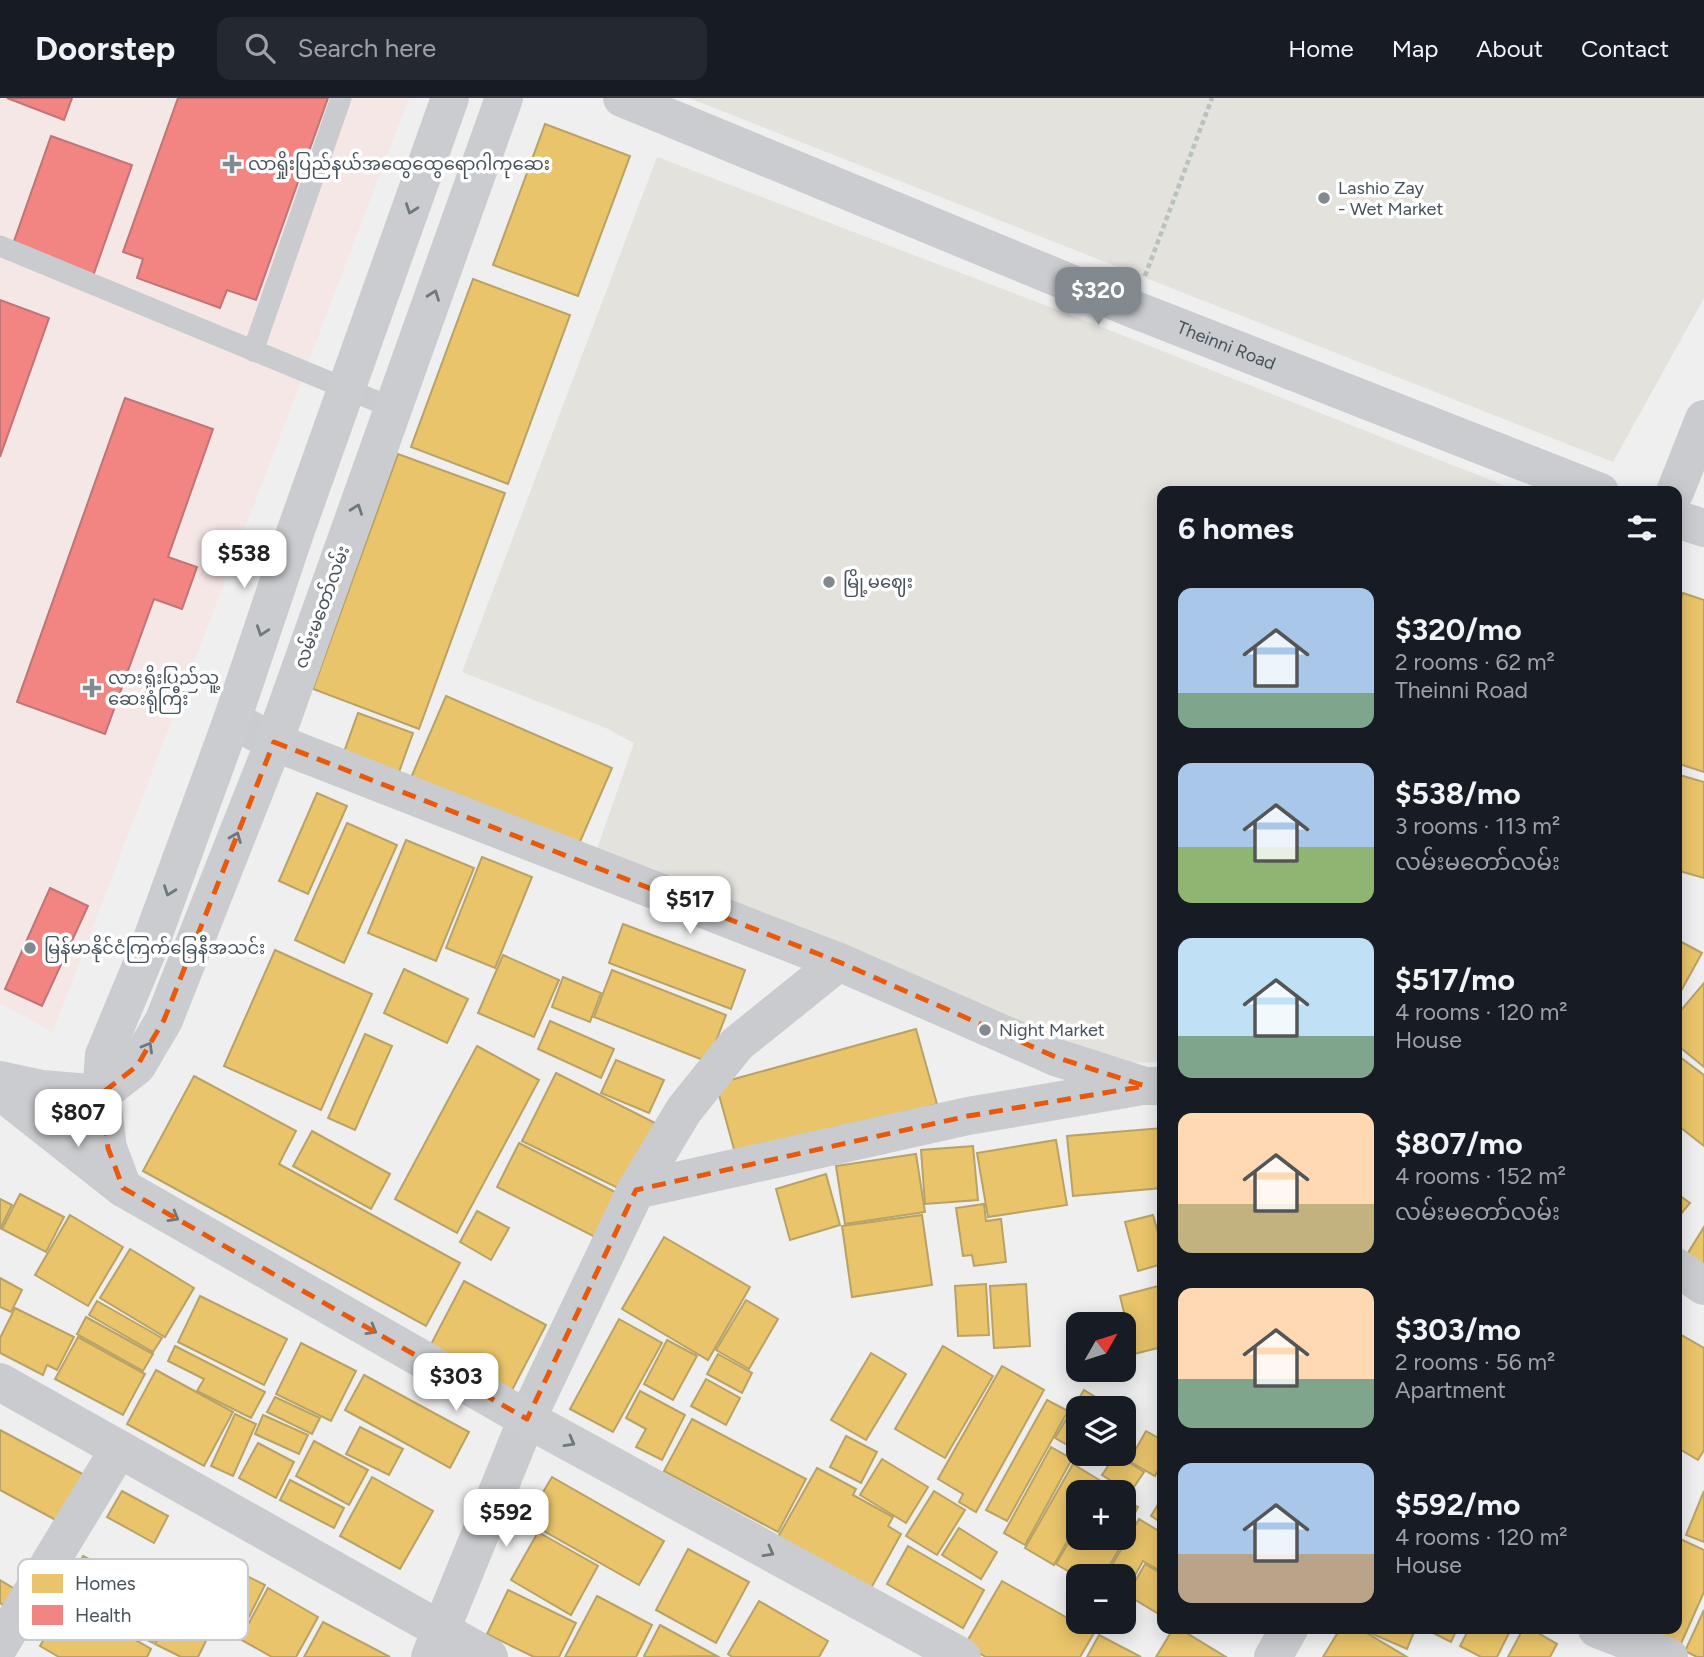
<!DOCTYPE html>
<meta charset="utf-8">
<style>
:root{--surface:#171b24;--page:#242831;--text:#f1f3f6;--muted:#9ea1a6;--line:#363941;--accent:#82898f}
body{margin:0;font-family:Figtree,"Noto Sans Myanmar",sans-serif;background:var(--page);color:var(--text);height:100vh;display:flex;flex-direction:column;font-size:26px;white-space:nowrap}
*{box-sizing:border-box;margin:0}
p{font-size:23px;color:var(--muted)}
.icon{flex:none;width:38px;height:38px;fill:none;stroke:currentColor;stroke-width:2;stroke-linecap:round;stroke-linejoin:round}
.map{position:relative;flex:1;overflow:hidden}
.side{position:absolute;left:1157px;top:388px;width:525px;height:1148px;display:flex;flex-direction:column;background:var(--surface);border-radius:14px;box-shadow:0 4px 18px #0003}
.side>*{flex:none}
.needle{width:46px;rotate:51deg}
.fabs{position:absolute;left:1066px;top:1214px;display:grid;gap:14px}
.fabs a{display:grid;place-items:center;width:70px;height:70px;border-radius:14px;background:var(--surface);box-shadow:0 4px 18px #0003;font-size:35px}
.price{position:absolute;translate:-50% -60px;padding:0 16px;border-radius:14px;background:#fff;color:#222;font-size:23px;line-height:46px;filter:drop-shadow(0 2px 4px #0008)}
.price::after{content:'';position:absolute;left:50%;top:42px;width:21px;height:16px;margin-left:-10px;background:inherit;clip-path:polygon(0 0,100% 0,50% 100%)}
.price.on{background:var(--accent);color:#fff}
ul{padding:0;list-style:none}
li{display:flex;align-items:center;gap:21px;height:175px;padding:0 21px}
li span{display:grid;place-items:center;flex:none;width:196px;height:140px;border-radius:14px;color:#555}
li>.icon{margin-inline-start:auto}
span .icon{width:84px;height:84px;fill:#fffc;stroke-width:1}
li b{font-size:30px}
h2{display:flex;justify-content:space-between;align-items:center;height:84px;padding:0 21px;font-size:30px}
header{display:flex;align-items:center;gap:42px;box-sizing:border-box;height:98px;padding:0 35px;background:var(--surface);border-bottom:2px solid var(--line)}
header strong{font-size:33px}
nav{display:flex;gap:38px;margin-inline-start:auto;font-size:24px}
.search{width:490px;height:63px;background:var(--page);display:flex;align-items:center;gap:18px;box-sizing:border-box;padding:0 24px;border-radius:14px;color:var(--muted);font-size:26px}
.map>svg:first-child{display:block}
.commercial{fill:#e4e2dd}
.medical{fill:#f6e7e7}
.homes{fill:#e9c46a;stroke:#b8a266;stroke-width:2}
.health{fill:#f28482;stroke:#bf7576;stroke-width:2}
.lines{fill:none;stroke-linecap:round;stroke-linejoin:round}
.path{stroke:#b8c3bf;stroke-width:4.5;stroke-dasharray:5 3.5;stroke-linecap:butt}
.service{stroke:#c9cbce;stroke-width:21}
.minor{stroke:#c9cbce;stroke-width:38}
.secondary{stroke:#cacccf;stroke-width:38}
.oneway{stroke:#6e777e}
.marked{fill:none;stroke:#e8590c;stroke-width:5;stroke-dasharray:14 9;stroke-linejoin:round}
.poi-dot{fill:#82898f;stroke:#fff;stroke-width:2.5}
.labels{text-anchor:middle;stroke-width:7;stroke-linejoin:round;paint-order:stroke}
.poi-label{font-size:18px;fill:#47525b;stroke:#fff;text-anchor:start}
.street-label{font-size:18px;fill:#47525b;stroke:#fff}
.key{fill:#fff;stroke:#c8cbce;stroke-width:2}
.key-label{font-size:19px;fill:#47525b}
</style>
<header>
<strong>Doorstep</strong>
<div class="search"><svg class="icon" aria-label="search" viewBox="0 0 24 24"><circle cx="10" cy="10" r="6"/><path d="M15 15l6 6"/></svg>Search here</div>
<nav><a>Home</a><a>Map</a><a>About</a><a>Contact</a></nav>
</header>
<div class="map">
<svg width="1704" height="1559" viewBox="0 0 1704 1559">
<rect width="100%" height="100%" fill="#f0efef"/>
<g class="commercial">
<path d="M689 0H1704V200L1613 364Z"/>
<path d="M657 59 1076 219 1521 394H1162V964L1124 965 595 757 634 645 606 630 462 574Z"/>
</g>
<path class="medical" d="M0 0H409L53 934 0 906Z"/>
<g class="homes">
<path d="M545 26 630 58 578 198 493 167Z"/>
<path d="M473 181 570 217 508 386 411 349Z"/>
<path d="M398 356 505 395 419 631 313 591Z"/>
<path d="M1683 495 1704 502V674L1676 665V515Z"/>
<path d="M446 598 612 670 576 753 410 682Z"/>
<path d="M358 615 413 635 399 674 344 654Z"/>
<path d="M1676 676 1704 684V780L1676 772Z"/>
<path d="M317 695 347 708 308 796 279 783Z"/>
<path d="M347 725 397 747 344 865 295 842Z"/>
<path d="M406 742 474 770 436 863 368 835Z"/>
<path d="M482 759 532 779 495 870 446 850Z"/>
<path d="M623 826 745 872 731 911 609 865Z"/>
<path d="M1676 841 1702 855 1676 902Z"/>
<path d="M275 852 372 896 321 1012 224 968Z"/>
<path d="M503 857 559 882 534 939 478 915Z"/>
<path d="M404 871 468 901 447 945 384 915Z"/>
<path d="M612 872 726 917 708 964 594 919Z"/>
<path d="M563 879 601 895 590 924 552 909Z"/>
<path d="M1704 885V969L1676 946V918Z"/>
<path d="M550 923 614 951 601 980 538 951Z"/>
<path d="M916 931 937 1006 737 1062 716 986Z"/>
<path d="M365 936 392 948 355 1032 328 1020Z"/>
<path d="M477 948 539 982 457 1135 395 1101Z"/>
<path d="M1676 956 1704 977V1048L1676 1026Z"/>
<path d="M616 962 664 982 649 1015 601 995Z"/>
<path d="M556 975 655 1025 622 1092 522 1043Z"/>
<path d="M194 978 296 1033 279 1066 460 1165 426 1228 143 1073Z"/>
<path d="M1162 1030V1090L1073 1098 1067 1038Z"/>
<path d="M312 1033 390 1076 371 1111 293 1068Z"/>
<path d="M1056 1042 1067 1107 988 1119 977 1055Z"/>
<path d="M519 1045 619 1096 597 1140 497 1089Z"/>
<path d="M973 1048 978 1102 925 1106 921 1052Z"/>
<path d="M916 1056 925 1114 845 1126 836 1068Z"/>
<path d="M826 1076 840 1127 790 1142 776 1091Z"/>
<path d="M1676 1095 1690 1105 1676 1122Z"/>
<path d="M20 1096 64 1119 46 1154 2 1131Z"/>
<path d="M0 1101 12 1107 0 1131Z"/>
<path d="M984 1106 986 1123 1001 1121 1006 1164 974 1168 972 1157 963 1158 956 1110Z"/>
<path d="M477 1113 509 1130 491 1162 460 1144Z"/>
<path d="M70 1117 123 1149 88 1208 35 1177Z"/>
<path d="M922 1117 932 1187 852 1199 842 1128Z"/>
<path d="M1153 1117 1162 1149V1166L1138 1173 1125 1124Z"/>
<path d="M1704 1129V1176L1683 1163Z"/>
<path d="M664 1139 750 1189 708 1262 622 1211Z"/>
<path d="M130 1151 194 1190 165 1239 100 1200Z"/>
<path d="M0 1180 22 1192 11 1214 0 1209Z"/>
<path d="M464 1183 546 1227 510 1296 428 1252Z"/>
<path d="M986 1186 989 1237 958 1238 955 1188Z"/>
<path d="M1026 1186 1030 1248 994 1250 990 1188Z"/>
<path d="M1162 1187V1249L1134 1256 1120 1198Z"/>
<path d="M200 1198 287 1241 264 1287 178 1244Z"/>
<path d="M746 1202 778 1221 749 1271 716 1252Z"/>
<path d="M97 1203 162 1240 153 1254 89 1217Z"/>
<path d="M15 1210 74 1239 57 1272 47 1267 43 1277 0 1255V1240Z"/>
<path d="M86 1219 153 1256 143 1273 77 1236Z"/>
<path d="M619 1221 662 1245 613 1334 570 1311Z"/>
<path d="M1676 1234 1704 1250V1352L1698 1362 1676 1349Z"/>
<path d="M78 1239 145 1276 123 1317 55 1281Z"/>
<path d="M667 1242 697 1258 673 1302 644 1286Z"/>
<path d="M301 1245 356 1273 331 1323 276 1296Z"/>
<path d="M175 1248 265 1294 251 1320 197 1293 204 1281 168 1263Z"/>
<path d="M943 1248 993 1278 945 1360 895 1331Z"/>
<path d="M871 1255 906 1276 866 1342 831 1322Z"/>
<path d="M718 1256 752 1275 742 1295 707 1276Z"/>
<path d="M1002 1268 1044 1292 976 1414 959 1404 963 1396 938 1381Z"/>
<path d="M156 1272 233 1314 204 1368 127 1326Z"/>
<path d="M364 1277 469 1334 450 1370 345 1312Z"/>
<path d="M706 1281 740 1300 726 1327 691 1308Z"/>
<path d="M1084 1292 1107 1306 1104 1311H1078V1353L1055 1340Z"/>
<path d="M640 1293 685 1317 662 1362 636 1349 646 1331 626 1320Z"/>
<path d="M275 1299 320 1320 312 1336 267 1314Z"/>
<path d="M1047 1302 1068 1313 1007 1423 986 1412Z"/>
<path d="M235 1316 256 1326 233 1378 211 1368Z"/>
<path d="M263 1317 308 1337 299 1356 255 1336Z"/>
<path d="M692 1321 806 1381 778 1434 664 1373Z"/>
<path d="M360 1329 403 1351 389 1377 346 1356Z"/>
<path d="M0 1332 90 1380 65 1427 0 1392Z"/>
<path d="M1146 1333 1162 1342V1365L1155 1378 1129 1363Z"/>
<path d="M846 1338 877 1354 861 1385 830 1369Z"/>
<path d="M314 1343 368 1372 349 1407 296 1378Z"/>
<path d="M258 1345 294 1364 276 1400 239 1380Z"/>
<path d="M1051 1349 1072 1361 1025 1447 1004 1435Z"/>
<path d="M1116 1356 1144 1374 1130 1395 1102 1377Z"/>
<path d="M882 1361 928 1389 906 1425 860 1397Z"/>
<path d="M1073 1366 1101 1383 1094 1395H1078V1424L1054 1467 1025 1450Z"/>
<path d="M817 1370 856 1391 853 1397 893 1419 888 1428 901 1436 870 1492 778 1439Z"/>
<path d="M372 1379 433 1413 400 1471 340 1438Z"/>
<path d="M552 1379 664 1443 639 1487 526 1423Z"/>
<path d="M290 1382 344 1410 334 1430 280 1402Z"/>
<path d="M122 1393 168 1418 154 1445 107 1419Z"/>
<path d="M934 1393 965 1412 937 1457 906 1438Z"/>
<path d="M1704 1393V1444L1686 1437Z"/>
<path d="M1162 1400V1425L1151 1418Z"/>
<path d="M1124 1401 1138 1409 1126 1433 1124 1431Z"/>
<path d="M1139 1421 1162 1435V1474L1143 1463 1124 1497V1479H1105Z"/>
<path d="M1078 1428V1440L1126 1439 1103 1479H1078L1056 1466Z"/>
<path d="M959 1430 997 1454 981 1481 942 1457Z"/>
<path d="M538 1434 598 1468 571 1517 511 1482Z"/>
<path d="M1676 1439 1704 1452V1494L1680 1548 1644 1531H1676Z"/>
<path d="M908 1448 984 1492 963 1530 887 1486Z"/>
<path d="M688 1451 749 1484 716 1545 656 1512Z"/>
<path d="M83 1458 139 1488 120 1525 63 1495Z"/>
<path d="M217 1463 265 1487 249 1519 201 1495Z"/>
<path d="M1145 1466 1162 1476V1518L1127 1497Z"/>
<path d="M0 1482 15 1491 5 1508 0 1505Z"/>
<path d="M1002 1483 1094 1535 1080 1559H986L965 1547Z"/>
<path d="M268 1490 318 1519 296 1559H272L240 1541Z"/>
<path d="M508 1492 576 1525 559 1559H534L487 1536Z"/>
<path d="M597 1498 652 1527 636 1559H565Z"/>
<path d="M140 1499 168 1513 153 1545 124 1531Z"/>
<path d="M67 1502 151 1551 147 1559H59L40 1548Z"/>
<path d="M759 1503 828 1543 819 1559H732L728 1556Z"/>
<path d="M173 1512 211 1533 198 1559H181L155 1546Z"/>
<path d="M1704 1512V1559H1697L1685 1553Z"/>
<path d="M323 1524 390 1559H304Z"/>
<path d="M660 1527 717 1558 645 1559 644 1558Z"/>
<path d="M1173 1531H1180L1226 1559H1156Z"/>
<path d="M1340 1531H1360L1407 1559H1323Z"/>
<path d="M1369 1531H1408L1414 1534 1407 1551 1368 1534Z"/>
<path d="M1425 1531H1457L1451 1544Z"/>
<path d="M1469 1531H1511L1497 1559H1481L1460 1548Z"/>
<path d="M1523 1531H1531L1557 1546 1550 1559H1508Z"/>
<path d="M1099 1537 1141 1559H1087Z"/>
</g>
<g class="health">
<path d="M7 0H72L64 22Z"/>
<path d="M178 0H328L256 202 227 192 220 210 137 180 143 161 123 154Z"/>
<path d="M51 38 132 67 93 178 12 149Z"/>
<path d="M0 202 49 220 0 359Z"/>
<path d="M125 300 213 331 168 459 197 469 182 511 154 501 105 636 17 604Z"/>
<path d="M50 790 88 808 42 908 5 891Z"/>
</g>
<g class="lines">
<path class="path" d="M1145 178 1212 0"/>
<g class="service">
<path d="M0 148 393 310"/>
<path d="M253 253 341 0"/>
</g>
<g class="minor">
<path d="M1675 394 1704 321"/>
<path d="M232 622 274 644 839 864 1058 960 1145 988H1162"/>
<path d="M636 1092 968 1018 1137 989"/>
<path d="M1676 1169 1704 1188"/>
<path d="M0 1284 489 1559"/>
<path d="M1597 1531 1669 1559"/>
<path d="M0 1547 119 1351"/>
<path d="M430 1559 527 1321 636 1092 684 1012 737 946 839 864"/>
<path d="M1273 1559 1289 1531"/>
</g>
<g class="secondary">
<path id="s1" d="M622 0 1133 211 1600 394"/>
<path d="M1676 421 1704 430"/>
<path d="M0 982 42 991 101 996 137 968 164 922 274 644 504 0"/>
<path d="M0 993 123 1090 527 1321 962 1559"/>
<path d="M123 1090 108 1050 101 996 104 957 149 849 232 622 296 432 450 0"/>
</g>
</g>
<defs><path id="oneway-chevron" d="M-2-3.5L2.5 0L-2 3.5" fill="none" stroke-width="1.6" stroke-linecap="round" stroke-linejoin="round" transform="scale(1.75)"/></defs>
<g class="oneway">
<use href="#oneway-chevron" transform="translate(411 111) rotate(110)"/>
<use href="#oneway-chevron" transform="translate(434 197) rotate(-70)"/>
<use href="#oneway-chevron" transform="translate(357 411) rotate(-70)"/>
<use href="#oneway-chevron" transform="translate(262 533) rotate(109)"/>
<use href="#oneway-chevron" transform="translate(236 739) rotate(-68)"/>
<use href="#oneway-chevron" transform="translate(169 793) rotate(110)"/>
<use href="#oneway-chevron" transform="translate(148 949) rotate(-60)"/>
<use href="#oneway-chevron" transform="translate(174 1119) rotate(30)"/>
<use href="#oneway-chevron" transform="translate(372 1232) rotate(30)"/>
<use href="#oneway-chevron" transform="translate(570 1344) rotate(29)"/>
<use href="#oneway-chevron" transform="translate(769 1454) rotate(29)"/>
</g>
<path class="marked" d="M274 644 839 864 1058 960 1145 988 968 1018 636 1092 527 1321 123 1090 108 1050 101 996 137 968 164 922Z"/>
<g class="poi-dot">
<path d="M228.5 55.5h7v7h7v7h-7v7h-7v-7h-7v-7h7z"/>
<circle cx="1324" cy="100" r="7"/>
<circle cx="829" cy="484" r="7"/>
<path d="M88.5 579.5h7v7h7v7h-7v7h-7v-7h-7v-7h7z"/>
<circle cx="30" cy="850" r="7"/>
<circle cx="985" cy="932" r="7"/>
</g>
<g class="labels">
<g class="poi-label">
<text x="248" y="72">လာရှိုးပြည်နယ်အထွေထွေရောဂါကုဆေး</text>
<text x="1338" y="96">Lashio Zay<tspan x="1338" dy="21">- Wet Market</tspan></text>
<text x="843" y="490">မြို့မဈေး</text>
<text x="108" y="586">လားရှိုးပြည်သူ့<tspan x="108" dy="21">ဆေးရုံကြီး</tspan></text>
<text x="44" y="856">မြန်မာနိုင်ငံကြက်ခြေနီအသင်း</text>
<text x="999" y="938">Night Market</text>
</g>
<g class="street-label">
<text dy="6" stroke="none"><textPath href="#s1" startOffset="653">Theinni Road</textPath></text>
<text transform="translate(322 509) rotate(-70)" y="6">လမ်းမတော်လမ်း</text>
</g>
</g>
<rect x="18" y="1461" width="230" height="81" rx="10" class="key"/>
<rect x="32" y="1476" width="31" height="19" fill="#e9c46a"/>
<rect x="32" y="1507" width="31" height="20" fill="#f28482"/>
<g class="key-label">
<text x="75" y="1492">Homes</text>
<text x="75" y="1524">Health</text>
</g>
</svg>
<div class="fabs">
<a><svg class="needle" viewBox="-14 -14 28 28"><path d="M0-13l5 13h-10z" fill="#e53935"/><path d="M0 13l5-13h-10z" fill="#9ea1a6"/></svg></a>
<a><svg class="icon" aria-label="layers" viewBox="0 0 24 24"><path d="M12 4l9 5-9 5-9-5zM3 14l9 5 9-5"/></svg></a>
<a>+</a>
<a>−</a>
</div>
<b class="price on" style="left:1098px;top:229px">$320</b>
<b class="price" style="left:244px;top:492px">$538</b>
<b class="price" style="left:690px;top:838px">$517</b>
<b class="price" style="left:78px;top:1051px">$807</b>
<b class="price" style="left:456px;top:1315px">$303</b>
<b class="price" style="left:506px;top:1451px">$592</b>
<section class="side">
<h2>6 homes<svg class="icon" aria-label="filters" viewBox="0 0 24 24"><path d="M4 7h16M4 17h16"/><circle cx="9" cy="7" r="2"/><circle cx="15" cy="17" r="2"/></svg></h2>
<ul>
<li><span style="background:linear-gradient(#a9c7e8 75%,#7fa58c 0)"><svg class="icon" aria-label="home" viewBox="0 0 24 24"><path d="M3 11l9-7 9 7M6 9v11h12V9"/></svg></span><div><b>$320/mo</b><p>2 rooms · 62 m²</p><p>Theinni Road</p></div></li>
<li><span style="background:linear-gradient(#a9c7e8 60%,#8fb573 0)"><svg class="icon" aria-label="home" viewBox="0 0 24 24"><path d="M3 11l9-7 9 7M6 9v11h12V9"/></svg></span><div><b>$538/mo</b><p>3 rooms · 113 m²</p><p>လမ်းမတော်လမ်း</p></div></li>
<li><span style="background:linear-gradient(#bfe0f5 70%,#7fa58c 0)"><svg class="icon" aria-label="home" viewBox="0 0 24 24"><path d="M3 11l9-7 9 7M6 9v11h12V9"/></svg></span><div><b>$517/mo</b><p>4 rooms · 120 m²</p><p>House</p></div></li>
<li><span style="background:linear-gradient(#ffd9b3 65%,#c2b280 0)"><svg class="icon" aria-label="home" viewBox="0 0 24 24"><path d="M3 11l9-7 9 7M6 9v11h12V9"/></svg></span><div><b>$807/mo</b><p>4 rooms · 152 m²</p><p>လမ်းမတော်လမ်း</p></div></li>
<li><span style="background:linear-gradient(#ffd9b3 65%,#7fa58c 0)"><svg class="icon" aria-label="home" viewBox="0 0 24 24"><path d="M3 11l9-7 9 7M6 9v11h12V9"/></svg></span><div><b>$303/mo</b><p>2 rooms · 56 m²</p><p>Apartment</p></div></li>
<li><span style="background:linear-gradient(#a9c7e8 65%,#b9a48a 0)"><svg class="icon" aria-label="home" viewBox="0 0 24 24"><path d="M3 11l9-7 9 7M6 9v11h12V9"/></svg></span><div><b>$592/mo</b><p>4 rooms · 120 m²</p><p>House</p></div></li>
</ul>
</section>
</div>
